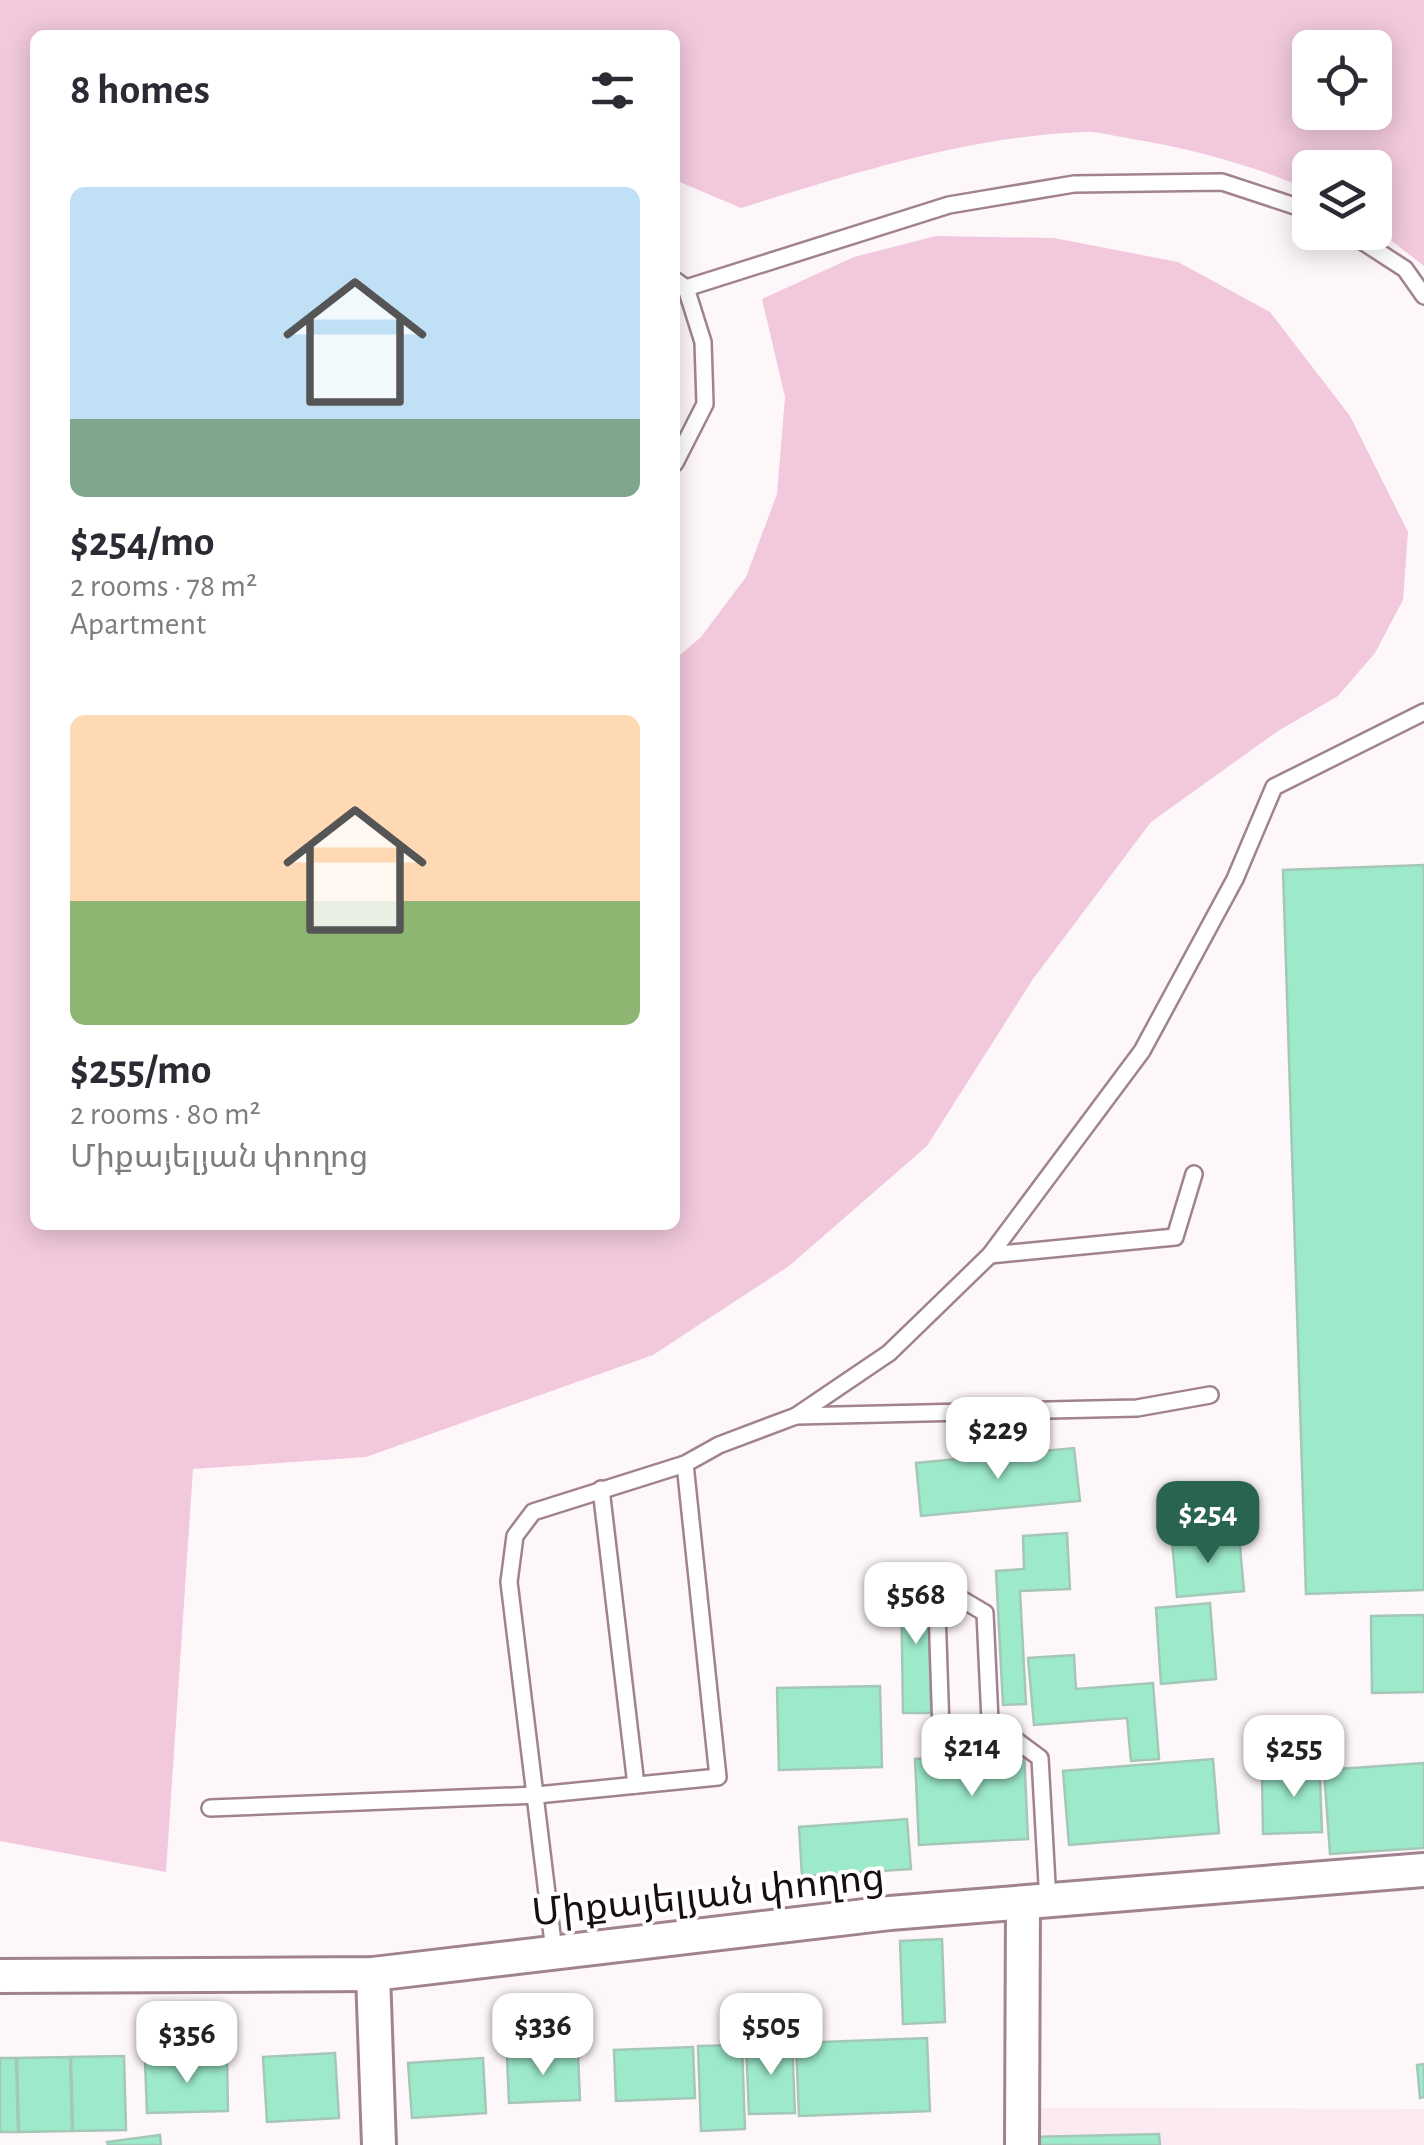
<!DOCTYPE html>
<meta charset="utf-8">
<style>
:root{--surface:#fff;--page:#f2f2f3;--text:#2b2b33;--muted:#7c7c81;--accent:#28644f}
body{margin:0;font-family:"Alegreya Sans","Noto Sans Armenian",sans-serif;background:var(--page);color:var(--text);height:100vh;display:flex;flex-direction:column;font-size:38px;white-space:nowrap}
*{box-sizing:border-box;margin:0}
p{font-size:32px;color:var(--muted)}
.icon{flex:none;width:55px;height:55px;fill:none;stroke:currentColor;stroke-width:2;stroke-linecap:round;stroke-linejoin:round}
.map{position:relative;flex:1;overflow:hidden}
.side{position:absolute;left:30px;top:30px;width:650px;height:1200px;display:flex;flex-direction:column;background:var(--surface);border-radius:15px;box-shadow:0 5px 25px #0003}
.side>*{flex:none}
.tools{position:absolute;left:1292px;top:30px;display:grid;gap:20px}
.tools a{display:grid;place-items:center;width:100px;height:100px;border-radius:15px;background:var(--surface);box-shadow:0 5px 25px #0003;font-size:50px}
.price{position:absolute;translate:-50% -85px;padding:0 22px;border-radius:20px;background:#fff;color:#222;font-size:32px;line-height:65px;filter:drop-shadow(0 2px 5px #0008)}
.price::after{content:'';position:absolute;left:50%;top:60px;width:30px;height:22px;margin-left:-15px;background:inherit;clip-path:polygon(0 0,100% 0,50% 100%)}
.price.current{background:var(--accent);color:#fff}
ul{padding:0;list-style:none}
li{display:grid;align-content:center;gap:20px;height:530px;padding:0 40px}
li span{display:grid;place-items:center;height:310px;border-radius:15px;color:#555}
li>.icon{margin-inline-start:auto}
span .icon{width:180px;height:180px;fill:#fffc;stroke-width:1}
li b{font-size:42px}
h2{display:flex;justify-content:space-between;align-items:center;height:120px;padding:0 40px;font-size:42px}
.map>svg:first-child{display:block}
.built{fill:#fbeaf2}
.green{fill:#f1c8dc;fill-rule:evenodd}
.building{fill:#9ceaca;stroke:#a4c7b8;stroke-width:2.5}
.lines{fill:none;stroke-linecap:round;stroke-linejoin:round}
.lane-casing{stroke:#a18291;stroke-width:20}
.street-casing{stroke:#a18291;stroke-width:38}
.lane{stroke:#fff;stroke-width:15}
.street{stroke:#fff;stroke-width:32}
.labels{text-anchor:middle;stroke-width:8;stroke-linejoin:round;paint-order:stroke}
.street-label{font-size:38px;fill:#180d12;stroke:#fff}
</style>
<div class="map">
<svg width="1424" height="2145" viewBox="0 0 1424 2145">
<rect width="100%" height="100%" fill="#fef7fa"/>
<path class="built" d="M1028 2108 1424 2109V2145H1027Z"/>
<path class="green" d="M0 0H1424V266L1375 228V168H1310V190C1252 165 1190 148 1127 138 1113 136 1097 131 1082 132 966 137 851 174 741 208L675 180V35H35V1225H675V659L701 637 746 577 777 494 785 397 762 299 854 257 936 236 1054 238 1178 262 1270 312 1350 416 1408 532 1403 600 1375 653 1338 696 1278 731 1151 822 1033 979 927 1146 789 1266 653 1355 366 1457 193 1469 166 1872 0 1841ZM1310 48H1375V112H1310Z"/>
<g class="building">
<path d="M1424 865V1590L1306 1594 1283 870Z"/>
<path d="M1074 1448 1080 1501 921 1516 916 1463Z"/>
<path d="M1067 1533 1070 1589 1020 1591 1026 1704 1003 1705 996 1571 1024 1569 1023 1536Z"/>
<path d="M1239 1535 1244 1591 1177 1597 1172 1541Z"/>
<path d="M928 1580 931 1713H903L901 1581Z"/>
<path d="M1210 1603 1216 1679 1161 1684 1156 1608Z"/>
<path d="M1424 1615V1692L1372 1693 1371 1616Z"/>
<path d="M1074 1655 1076 1689 1153 1683 1159 1759 1131 1761 1127 1718 1034 1725 1028 1658Z"/>
<path d="M880 1686 882 1767 779 1770 777 1688Z"/>
<path d="M1024 1753 1028 1839 919 1845 915 1759Z"/>
<path d="M1300 1754H1319L1322 1832 1263 1834 1262 1776 1301 1775Z"/>
<path d="M1213 1759 1219 1833 1069 1845 1063 1771Z"/>
<path d="M1424 1763V1848L1330 1854 1324 1770Z"/>
<path d="M907 1819 911 1869 802 1876 799 1827Z"/>
<path d="M942 1939 945 2022 903 2024 900 1941Z"/>
<path d="M927 2038 930 2111 799 2116 796 2043Z"/>
<path d="M792 2042 795 2113 749 2114 746 2044Z"/>
<path d="M742 2045 745 2129 701 2131 698 2046Z"/>
<path d="M693 2047 695 2098 616 2101 614 2050Z"/>
<path d="M335 2053 339 2118 267 2122 263 2057Z"/>
<path d="M578 2054 580 2100 509 2103 507 2057Z"/>
<path d="M124 2056 126 2130 73 2131 71 2057Z"/>
<path d="M70 2057 72 2131 19 2132 17 2058Z"/>
<path d="M0 2058H16L18 2132H0Z"/>
<path d="M227 2058 228 2111 147 2113 145 2061Z"/>
<path d="M483 2058 486 2113 412 2118 408 2063Z"/>
<path d="M1424 2064V2097L1420 2098 1417 2065Z"/>
<path d="M1159 2134 1160 2145H1030V2137Z"/>
<path d="M160 2135 161 2145H108L107 2142Z"/>
</g>
<g class="lines">
<g class="lane-casing">
<g id="lane">
<path d="M1348 232 1405 269 1424 296"/>
<path d="M675 280 686 288 703 342 705 404 675 463"/>
<path d="M686 288 949 205 1074 184 1222 182 1310 211"/>
<path d="M990 1255 1175 1237 1194 1174"/>
<path d="M796 1416 1137 1408 1210 1395"/>
<path d="M601 1489 636 1785"/>
<path d="M990 1721 962 1742 941 1730 937 1609 958 1597 985 1613 990 1721 1040 1758 1048 1902"/>
<path d="M210 1808 537 1795 718 1777 685 1464"/>
<path d="M554 1951 509 1582 515 1536 533 1512 685 1464 719 1445 796 1416 889 1353 990 1255 1142 1051 1235 879 1274 787 1424 712"/>
</g>
</g>
<g class="street-casing">
<g id="street">
<path d="M373 1974 379 2145"/>
<path d="M0 1976 373 1974 890 1913 1424 1870"/>
<path d="M1022 2145 1023 1903"/>
</g>
</g>
<use href="#lane" class="lane"/>
<use href="#street" class="street"/>
</g>
<g class="labels">
<g class="street-label">
<text transform="translate(708 1894) rotate(-6)" y="13">Միքայելյան փողոց</text>
</g>
</g>
</svg>
<div class="tools">
<a><svg class="icon" aria-label="locate" viewBox="0 0 24 24"><circle cx="12" cy="12" r="6"/><path d="M12 2v4M12 18v4M2 12h4M18 12h4"/></svg></a>
<a><svg class="icon" aria-label="layers" viewBox="0 0 24 24"><path d="M12 4l9 5-9 5-9-5zM3 14l9 5 9-5"/></svg></a>
</div>
<b class="price" style="left:998px;top:1482px">$229</b>
<b class="price current" style="left:1208px;top:1566px">$254</b>
<b class="price" style="left:916px;top:1647px">$568</b>
<b class="price" style="left:972px;top:1799px">$214</b>
<b class="price" style="left:1294px;top:1800px">$255</b>
<b class="price" style="left:543px;top:2078px">$336</b>
<b class="price" style="left:771px;top:2078px">$505</b>
<b class="price" style="left:187px;top:2086px">$356</b>
<section class="side">
<h2>8 homes<svg class="icon" aria-label="filters" viewBox="0 0 24 24"><path d="M4 7h16M4 17h16"/><circle cx="9" cy="7" r="2"/><circle cx="15" cy="17" r="2"/></svg></h2>
<ul>
<li><span style="background:linear-gradient(#bfe0f5 75%,#7fa58c 0)"><svg class="icon" aria-label="home" viewBox="0 0 24 24"><path d="M3 11l9-7 9 7M6 9v11h12V9"/></svg></span><div><b>$254/mo</b><p>2 rooms · 78 m²</p><p>Apartment</p></div></li>
<li><span style="background:linear-gradient(#ffd9b3 60%,#8fb573 0)"><svg class="icon" aria-label="home" viewBox="0 0 24 24"><path d="M3 11l9-7 9 7M6 9v11h12V9"/></svg></span><div><b>$255/mo</b><p>2 rooms · 80 m²</p><p>Միքայելյան փողոց</p></div></li>
</ul>
</section>
</div>
